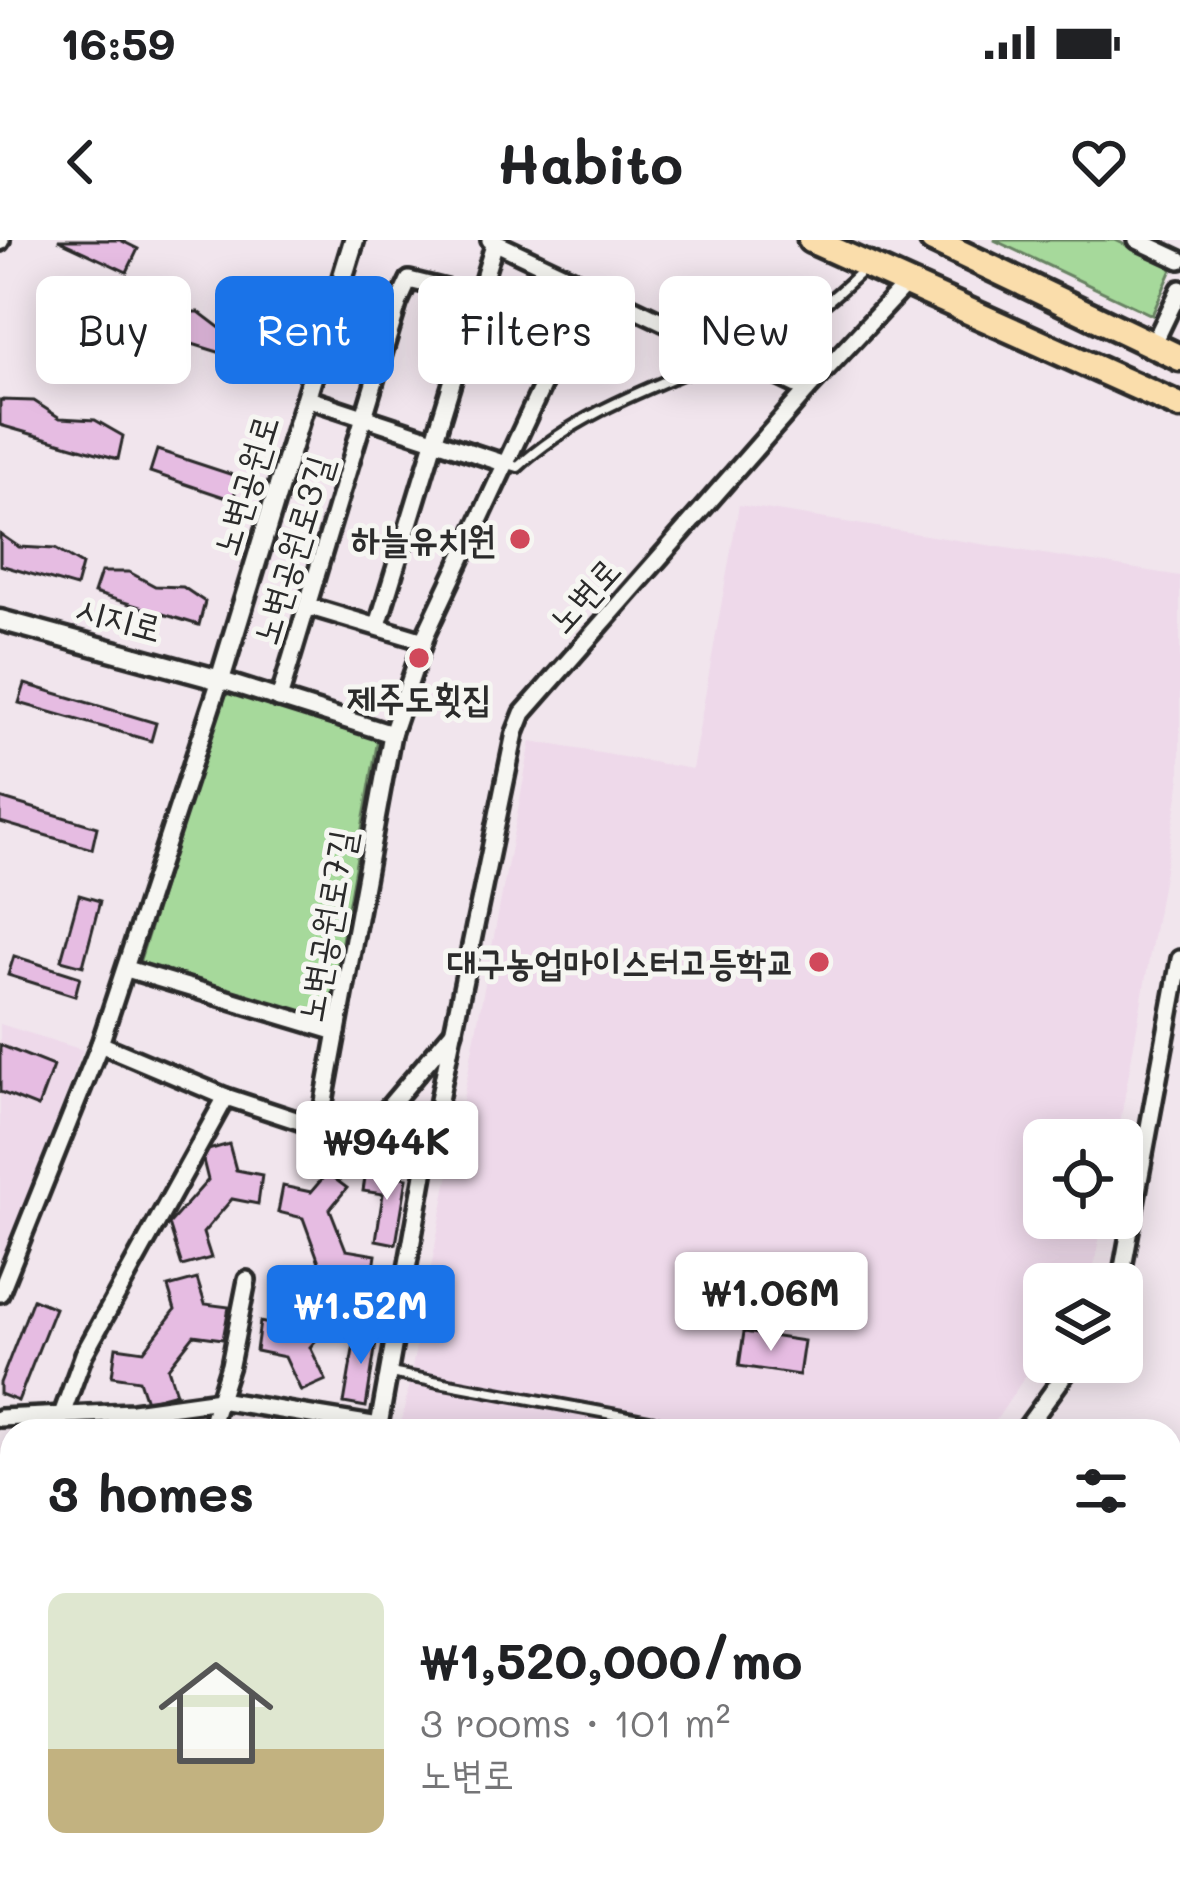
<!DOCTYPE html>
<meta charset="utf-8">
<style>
:root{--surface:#fff;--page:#f6f6f6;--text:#202124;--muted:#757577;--accent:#1a73e8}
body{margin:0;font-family:Mali,"Poor Story",sans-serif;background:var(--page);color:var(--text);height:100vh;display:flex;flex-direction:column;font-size:45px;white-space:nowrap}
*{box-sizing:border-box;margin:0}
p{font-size:39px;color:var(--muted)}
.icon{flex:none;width:66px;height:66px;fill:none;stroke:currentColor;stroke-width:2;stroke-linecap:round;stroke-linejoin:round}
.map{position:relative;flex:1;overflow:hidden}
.side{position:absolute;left:0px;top:1179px;width:1182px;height:471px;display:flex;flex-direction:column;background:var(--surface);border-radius:36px 36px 0 0;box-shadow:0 6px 30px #0003}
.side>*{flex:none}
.guide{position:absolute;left:36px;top:36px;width:1110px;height:108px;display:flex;gap:24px}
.tools{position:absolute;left:1023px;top:879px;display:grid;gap:24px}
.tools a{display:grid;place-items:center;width:120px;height:120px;border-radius:18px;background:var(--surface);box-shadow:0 6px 30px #0003;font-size:60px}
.price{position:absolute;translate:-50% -102px;padding:0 27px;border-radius:12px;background:#fff;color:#222;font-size:39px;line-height:78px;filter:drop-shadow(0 3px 6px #0008)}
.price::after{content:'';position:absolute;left:50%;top:72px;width:36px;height:27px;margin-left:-18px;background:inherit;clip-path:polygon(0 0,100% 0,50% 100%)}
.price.active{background:var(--accent);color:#fff}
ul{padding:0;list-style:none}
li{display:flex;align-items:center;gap:36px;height:300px;padding:0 48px}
li span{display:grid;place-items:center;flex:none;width:336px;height:240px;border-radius:18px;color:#555}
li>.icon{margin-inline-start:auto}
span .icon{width:144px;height:144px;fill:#fffc;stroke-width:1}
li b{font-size:51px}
h2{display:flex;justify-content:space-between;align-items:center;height:144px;padding:0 48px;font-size:51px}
.tag{padding:0 42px;border-radius:18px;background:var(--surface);box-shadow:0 6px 30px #0003;font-size:42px;line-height:108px}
.tag.active{background:var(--accent);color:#fff}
.status{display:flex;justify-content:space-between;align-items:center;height:84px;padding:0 60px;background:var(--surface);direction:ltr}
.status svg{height:33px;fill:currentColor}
header{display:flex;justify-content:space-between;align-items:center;height:156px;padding:0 48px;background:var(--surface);font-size:54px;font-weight:700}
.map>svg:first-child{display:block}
.built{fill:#eed9ea}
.green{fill:#a6d99b;stroke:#688263;stroke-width:3}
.building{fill:#e6bce2;stroke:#2b2b2b;stroke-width:3}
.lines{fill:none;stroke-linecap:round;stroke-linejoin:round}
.service-casing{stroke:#2b2b2b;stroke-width:16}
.minor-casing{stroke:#2b2b2b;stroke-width:24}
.tertiary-casing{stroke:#2b2b2b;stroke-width:27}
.secondary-casing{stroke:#2b2b2b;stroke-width:30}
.primary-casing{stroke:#2b2b2b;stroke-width:33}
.service{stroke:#f6f6f2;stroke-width:8}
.minor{stroke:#f6f6f2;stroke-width:15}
.tertiary{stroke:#f6f6f2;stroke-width:18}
.secondary{stroke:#f6f6f2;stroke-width:21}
.primary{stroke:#faddab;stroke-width:24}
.poi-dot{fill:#d1495b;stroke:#f6f6f2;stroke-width:4.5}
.labels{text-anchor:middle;stroke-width:10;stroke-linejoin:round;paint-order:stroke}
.street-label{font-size:36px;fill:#2b2b2b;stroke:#f6f6f2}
.poi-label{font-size:36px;font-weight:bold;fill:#2b2b2b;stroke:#f6f6f2;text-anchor:end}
</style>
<div class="status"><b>16:59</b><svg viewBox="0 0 49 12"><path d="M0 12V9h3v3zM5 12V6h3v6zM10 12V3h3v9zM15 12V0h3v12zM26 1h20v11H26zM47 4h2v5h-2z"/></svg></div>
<header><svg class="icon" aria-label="back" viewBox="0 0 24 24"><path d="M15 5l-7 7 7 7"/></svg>Habito<svg class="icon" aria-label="heart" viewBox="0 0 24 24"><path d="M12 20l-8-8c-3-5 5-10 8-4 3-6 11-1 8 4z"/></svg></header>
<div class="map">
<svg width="1180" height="1649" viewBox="0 0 1180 1649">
<rect width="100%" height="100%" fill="#f1e5ed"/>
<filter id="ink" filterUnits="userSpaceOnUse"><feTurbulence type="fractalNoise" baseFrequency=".00833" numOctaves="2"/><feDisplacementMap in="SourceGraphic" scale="24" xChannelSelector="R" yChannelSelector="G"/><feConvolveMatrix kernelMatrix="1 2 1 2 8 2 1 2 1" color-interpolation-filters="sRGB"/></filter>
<g filter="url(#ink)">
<g class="built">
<path d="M739 265 1180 336V545L1117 900H1044V978H1103L1092 1037 1088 1044H1044V1108L989 1191H400L531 501 692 529Z"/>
<path d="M0 784 83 810 0 1028Z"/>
<path d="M315 1638H809L799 1649H312Z"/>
</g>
<g class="green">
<path d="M994 0H1115L1173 27 1152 75Z"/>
<path d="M224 451 378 499 328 779 139 723Z"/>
<path d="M945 1638H1081L1079 1649H943Z"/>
</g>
<g class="building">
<path d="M58 0H120L138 9 127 32Z"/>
<path d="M171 72H199L220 88 252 87 273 105 267 127 163 95Z"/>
<path d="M0 160 34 161 60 178 95 180 123 196 118 219 0 185Z"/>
<path d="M157 210 239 237 233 260 150 232Z"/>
<path d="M0 294 19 307 55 309 82 325 76 347 0 325Z"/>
<path d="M101 332H129L155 346 183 347 205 362 199 385 94 353Z"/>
<path d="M25 444 156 483 151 501 19 463Z"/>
<path d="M0 558 97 587 92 609 0 582Z"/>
<path d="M79 655 100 661 83 726 61 720Z"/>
<path d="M14 716 80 737 75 756 8 735Z"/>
<path d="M0 805 53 826 38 867 0 852Z"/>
<path d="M229 904 236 930 262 935 258 964 232 959 203 993 211 1018 182 1026 169 984 208 940 201 912Z"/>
<path d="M366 931 407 938 396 1004 376 1000 383 954 363 951Z"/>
<path d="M327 933 347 948 330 969 346 1010 376 1015 372 1042 343 1036 324 1058 302 1042 319 1022 303 978 278 972 283 946 311 952Z"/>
<path d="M197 1039 205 1064 229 1067 223 1099 194 1095 168 1128 176 1153 146 1161 139 1140 112 1136 116 1107 144 1111 175 1070 168 1047Z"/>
<path d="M33 1059 55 1068 18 1161 0 1154V1143Z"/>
<path d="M311 1064 331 1083 310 1107 326 1140 301 1151 285 1117 256 1111 260 1082 288 1088Z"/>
<path d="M357 1086 378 1090 366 1167 344 1163Z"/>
<path d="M744 1092 804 1101 799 1135 739 1126Z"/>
<path d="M103 1638H122L138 1649H95Z"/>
</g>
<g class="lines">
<g class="service-casing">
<g id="service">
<path d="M508 224 518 227C602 150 718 131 813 72 831 61 847 44 863 30"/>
<path d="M390 1133 704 1191"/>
</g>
</g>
<g class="minor-casing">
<g id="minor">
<path d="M490 0 807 150"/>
<path d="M1137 0 1180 20"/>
<path d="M0 2 1 0"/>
<path d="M1153 105 1180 49"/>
<path d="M306 158 506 224"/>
<path d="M307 366 424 401"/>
<path d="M378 385 495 2"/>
<path d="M279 459 398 64 409 40 478 57"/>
<path d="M127 729 337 792"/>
<path d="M100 804 226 857 426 923"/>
<path d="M319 889 392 494 426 394 589 46"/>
<path d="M359 902 454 790"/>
<path d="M1120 1044 1180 719"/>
<path d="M0 1053 100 804 220 440 392 494"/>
<path d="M0 1178 133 1172 219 1160 379 1186"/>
<path d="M56 1191 84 1114 226 857"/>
<path d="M209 1191 230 1125 247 1040"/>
<path d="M378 1191 426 923 515 493 523 473 807 150 908 42"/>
<path d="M1024 1191 1074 1122"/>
<path d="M0 1317 12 1312"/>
<path d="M0 1543 12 1545"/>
<path d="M168 1649H186"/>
<path d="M294 1649 295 1638"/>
<path d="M834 1649 842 1638"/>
</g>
</g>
<g class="tertiary-casing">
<path id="tertiary" d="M0 380 220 440 354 0"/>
</g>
<g class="secondary-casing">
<g id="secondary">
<path d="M1170 1416 1180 1346"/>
<path d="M1140 1649 1141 1638"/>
</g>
</g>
<g class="primary-casing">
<g id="primary">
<path d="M811 0 1180 166"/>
<path d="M933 0 1180 118"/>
</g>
</g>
<use href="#service" class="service"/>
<use href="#minor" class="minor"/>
<use href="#tertiary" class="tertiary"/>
<use href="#secondary" class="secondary"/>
<use href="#primary" class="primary"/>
</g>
</g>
<g class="poi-dot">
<circle cx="520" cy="299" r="12"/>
<circle cx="419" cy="418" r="12"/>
<circle cx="819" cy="722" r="12"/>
</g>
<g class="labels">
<g class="street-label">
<text transform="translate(245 245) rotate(-73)" y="13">노변공원로</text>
<text transform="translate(292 310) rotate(-73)" y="13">노변공원로3길</text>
<text transform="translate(584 355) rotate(-48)" y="13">노변로</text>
<text transform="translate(119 378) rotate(15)" y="13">시지로</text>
<text transform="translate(326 686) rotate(-80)" y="13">노변공원로7길</text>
</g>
<g class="poi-label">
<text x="496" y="312">하늘유치원</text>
<text x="419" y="471" text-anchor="middle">제주도횟집</text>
<text x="795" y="735">대구농업마이스터고등학교</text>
</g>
</g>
</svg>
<div class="tools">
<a><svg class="icon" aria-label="locate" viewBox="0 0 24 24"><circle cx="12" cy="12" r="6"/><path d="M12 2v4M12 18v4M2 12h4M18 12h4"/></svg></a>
<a><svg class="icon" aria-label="layers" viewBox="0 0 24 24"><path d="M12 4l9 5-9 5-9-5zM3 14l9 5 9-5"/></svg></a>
</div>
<b class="price" style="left:387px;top:963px">₩944K</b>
<b class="price" style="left:771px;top:1114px">₩1.06M</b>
<b class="price active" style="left:361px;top:1127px">₩1.52M</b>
<div class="guide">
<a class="tag">Buy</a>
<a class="tag active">Rent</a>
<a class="tag">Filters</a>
<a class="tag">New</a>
</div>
<section class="side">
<h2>3 homes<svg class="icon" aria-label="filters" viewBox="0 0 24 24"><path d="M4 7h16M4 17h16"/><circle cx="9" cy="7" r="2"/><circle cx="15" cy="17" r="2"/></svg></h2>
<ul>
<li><span style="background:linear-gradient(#dfe7d0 65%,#c2b280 0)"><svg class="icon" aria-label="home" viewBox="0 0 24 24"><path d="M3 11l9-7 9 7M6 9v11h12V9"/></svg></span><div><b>₩1,520,000/mo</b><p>3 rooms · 101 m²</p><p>노변로</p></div></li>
</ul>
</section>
</div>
